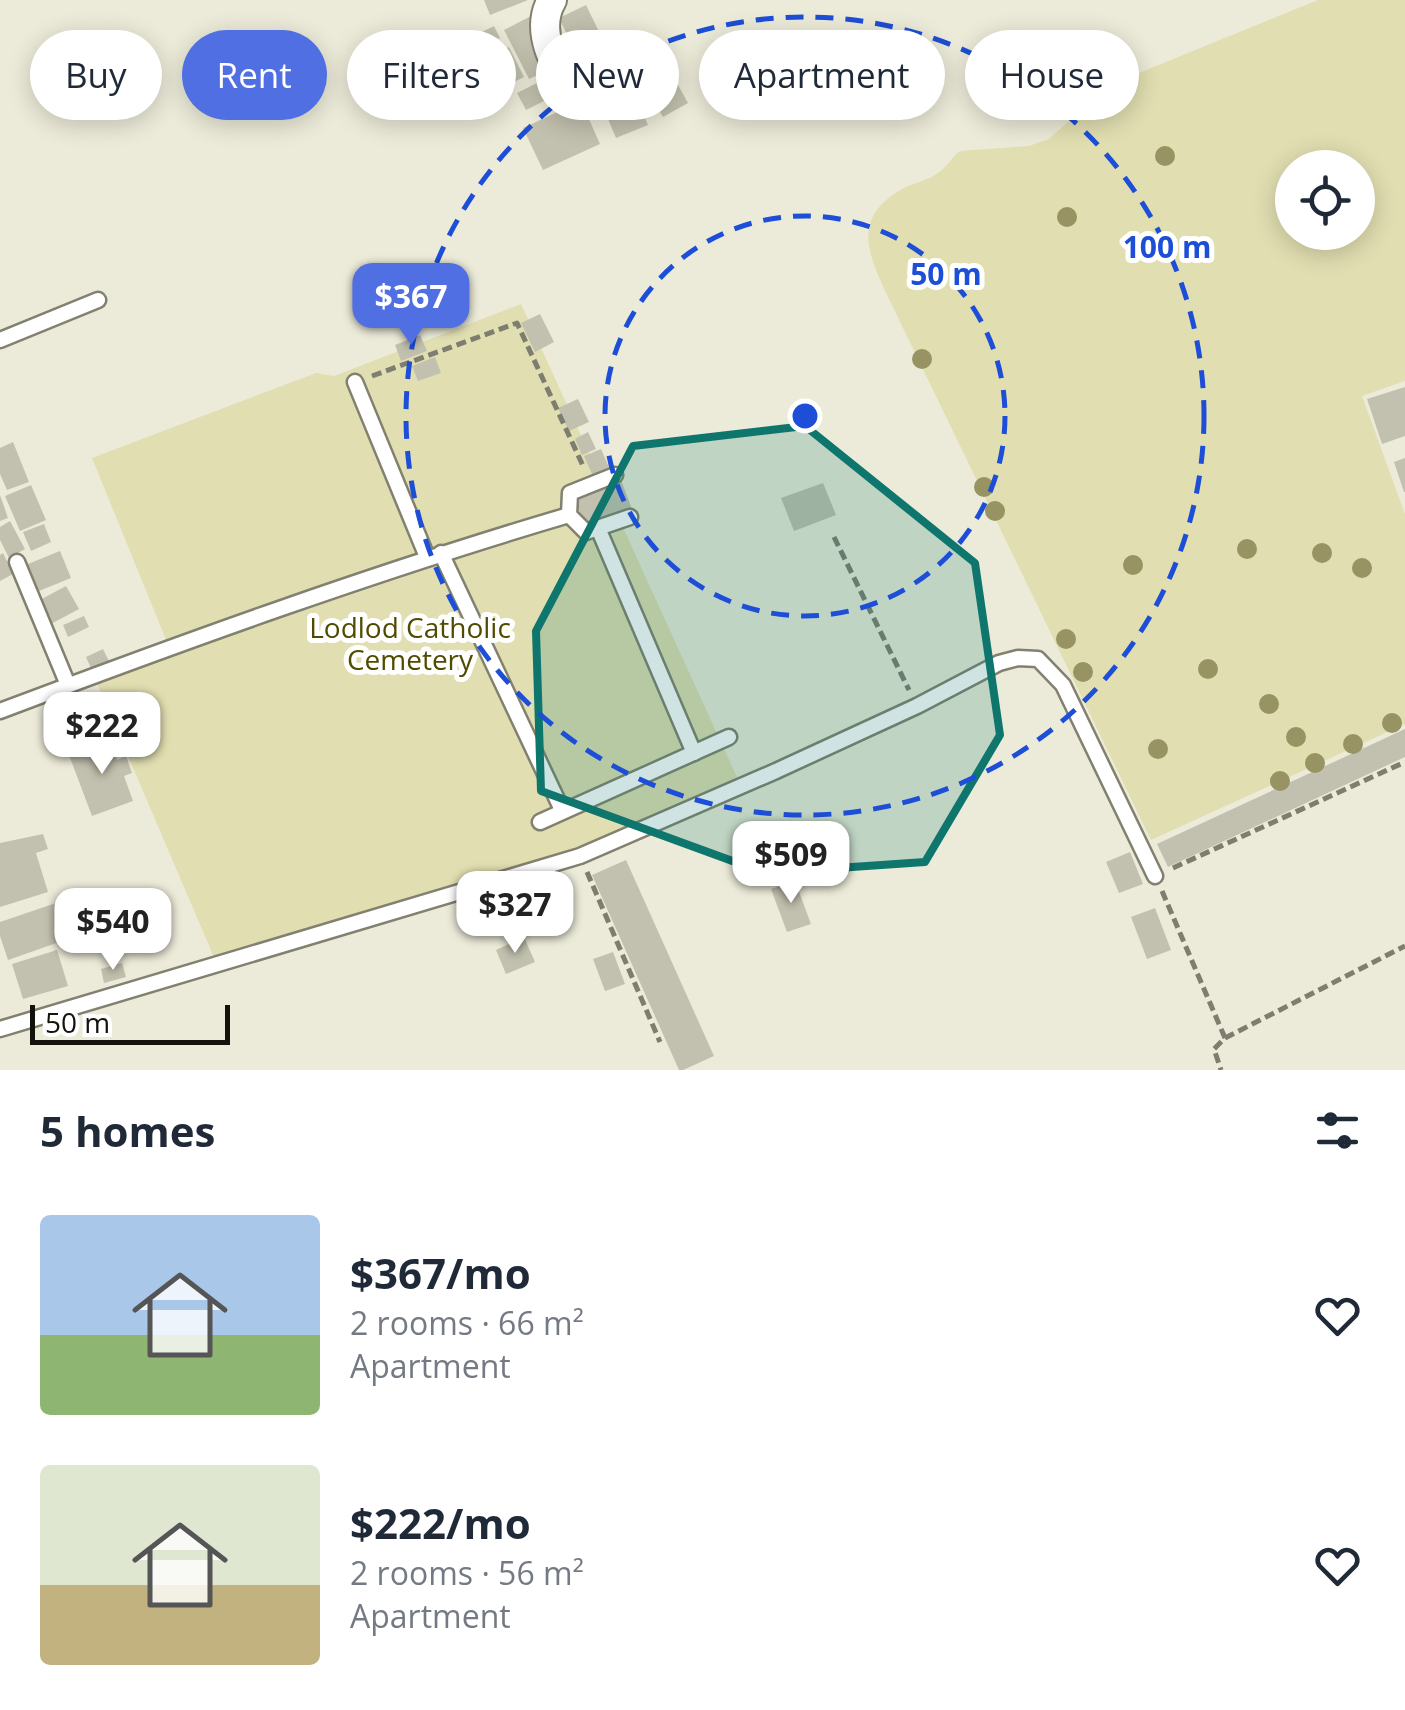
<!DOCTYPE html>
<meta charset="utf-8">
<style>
:root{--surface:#fff;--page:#f6f6f7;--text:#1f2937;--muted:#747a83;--accent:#506fe3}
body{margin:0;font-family:"Open Sans",sans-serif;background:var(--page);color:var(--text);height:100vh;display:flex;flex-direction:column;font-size:38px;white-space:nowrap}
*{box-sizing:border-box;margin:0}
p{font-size:32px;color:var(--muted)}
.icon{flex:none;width:55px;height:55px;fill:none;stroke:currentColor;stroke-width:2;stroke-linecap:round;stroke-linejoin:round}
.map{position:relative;height:1070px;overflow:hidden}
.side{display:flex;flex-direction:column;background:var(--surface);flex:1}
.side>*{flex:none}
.top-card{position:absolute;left:30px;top:30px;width:1345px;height:90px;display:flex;gap:20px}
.fabs{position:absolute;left:1275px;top:150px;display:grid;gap:20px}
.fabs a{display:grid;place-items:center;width:100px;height:100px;border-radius:50%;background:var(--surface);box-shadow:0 5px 25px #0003;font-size:50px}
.scale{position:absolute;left:30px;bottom:25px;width:200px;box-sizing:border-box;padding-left:10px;border:5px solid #13130c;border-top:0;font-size:28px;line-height:35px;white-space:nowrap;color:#13130c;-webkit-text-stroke:8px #fff;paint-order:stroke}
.price{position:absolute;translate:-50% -85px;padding:0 22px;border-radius:20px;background:#fff;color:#222;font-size:32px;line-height:65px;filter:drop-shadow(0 2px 5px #0008)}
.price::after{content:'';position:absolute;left:50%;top:60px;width:30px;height:22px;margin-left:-15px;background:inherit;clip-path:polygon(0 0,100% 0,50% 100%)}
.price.selected{background:var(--accent);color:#fff}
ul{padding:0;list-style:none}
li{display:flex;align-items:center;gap:30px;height:250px;padding:0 40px}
li span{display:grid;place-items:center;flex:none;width:280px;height:200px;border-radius:10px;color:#555}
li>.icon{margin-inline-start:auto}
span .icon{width:120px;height:120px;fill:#fffc;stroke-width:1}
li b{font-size:42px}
h2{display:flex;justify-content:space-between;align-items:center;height:120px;padding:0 40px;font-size:42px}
.chip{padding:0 35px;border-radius:45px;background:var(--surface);box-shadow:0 5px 25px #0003;font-size:35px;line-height:90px}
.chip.selected{background:var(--accent);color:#fff}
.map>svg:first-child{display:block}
.green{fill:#e1deb1;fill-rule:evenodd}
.building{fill:#c2c1af}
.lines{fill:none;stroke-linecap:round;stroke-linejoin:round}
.lane-casing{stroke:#828170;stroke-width:19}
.street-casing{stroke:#828170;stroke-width:32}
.path{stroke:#7d7d70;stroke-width:5;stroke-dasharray:10 5;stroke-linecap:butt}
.lane{stroke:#fff;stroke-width:14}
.street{stroke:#fff;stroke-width:28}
.tree{fill:#979362}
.marked{fill:#0f766e;fill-opacity:0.2;stroke:#0f766e;stroke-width:8;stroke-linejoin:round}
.ring{fill:none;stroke:#1d4ed8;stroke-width:5;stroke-dasharray:18 12}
.labels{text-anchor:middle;stroke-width:10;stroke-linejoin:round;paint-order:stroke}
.park-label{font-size:28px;fill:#514b00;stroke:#fff}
.centre{fill:#1d4ed8;stroke:#fff;stroke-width:5}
.ring-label{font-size:30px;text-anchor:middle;font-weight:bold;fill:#1d4ed8;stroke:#fff;stroke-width:10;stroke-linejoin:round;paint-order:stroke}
</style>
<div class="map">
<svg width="1405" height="1070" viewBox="0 0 1405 1070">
<rect width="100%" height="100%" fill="#ecebd9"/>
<g class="green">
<path d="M1318 0H1405V381L1362 396 1405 514V724L1151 840 888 297C868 254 851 218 902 189 913 183 927 181 938 173 946 168 952 157 960 151L1029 146 1049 139 1107 86ZM1292 168H1358V232H1292Z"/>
<path d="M521 304 741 786 535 874 527 862 216 962 93 674 167 642 92 458 316 373 334 376Z"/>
</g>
<g class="building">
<path d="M484 0H528L490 15Z"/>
<path d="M586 5 604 42 577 55 559 18Z"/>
<path d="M533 15 549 70 529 79 504 30Z"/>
<path d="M494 26 500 38 485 45 480 33Z"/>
<path d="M650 34 665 64 641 76 626 45Z"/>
<path d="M509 47 524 77 508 85 493 55Z"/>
<path d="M673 76 688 103 663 117 647 90Z"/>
<path d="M539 82 548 99 526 110 517 93Z"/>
<path d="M635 94 648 125 616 138 603 107Z"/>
<path d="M581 101 600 144 543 170 523 128Z"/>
<path d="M540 314 554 342 535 352 521 323Z"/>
<path d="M420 335 427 351 401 361 395 345Z"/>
<path d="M435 357 441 373 418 381 412 366Z"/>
<path d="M1405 387V436L1382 444 1367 399Z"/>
<path d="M578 399 589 422 569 431 558 408Z"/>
<path d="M588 432 596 449 582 455 575 439Z"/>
<path d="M13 442 29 482 7 490 0 474V448Z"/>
<path d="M601 449 612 474 595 481 584 456Z"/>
<path d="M1405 458V492H1404L1394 462Z"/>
<path d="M621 480 633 512 585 529 574 497Z"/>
<path d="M823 483 836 515 794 531 781 498Z"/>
<path d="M31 485 46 520 20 531 5 496Z"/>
<path d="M0 495 8 518 0 521Z"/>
<path d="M10 521 25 549 9 558 0 540V527Z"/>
<path d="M44 524 51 542 31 551 23 532Z"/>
<path d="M60 551 71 578 39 591 28 564Z"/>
<path d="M3 553 13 574 0 581V555Z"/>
<path d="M66 586 79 609 51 624 38 601Z"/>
<path d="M84 616 89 627 68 637 63 625Z"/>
<path d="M103 649 111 665 93 673 86 657Z"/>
<path d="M1405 729V757L1168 867 1157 844Z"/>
<path d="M110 740 117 760 126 756 132 773 124 776 133 801 92 816 69 755Z"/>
<path d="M43 834 48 849 36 853 48 892 0 907V843Z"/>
<path d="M1130 852 1143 884 1119 893 1106 862Z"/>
<path d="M626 860 714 1056 683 1070H679L592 875Z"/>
<path d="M795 881 811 924 787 932 771 889Z"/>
<path d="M56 903 68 939 8 960 0 936V922Z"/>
<path d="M1155 908 1171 950 1147 959 1131 917Z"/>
<path d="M524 937 535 962 506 974 496 950Z"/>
<path d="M57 950 68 986 23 999 12 964Z"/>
<path d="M613 952 625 984 605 991 593 959Z"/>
<path d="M122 963 126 977 104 983 101 969Z"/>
</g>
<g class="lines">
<g class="lane-casing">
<g id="lane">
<path d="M0 340 98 300"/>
<path d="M355 382 427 557"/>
<path d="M615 475 570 493 569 515 586 532 630 517"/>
<path d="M598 528 694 753"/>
<path d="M441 553 562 810"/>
<path d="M17 562 68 685"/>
<path d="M0 711C188 640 376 572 569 515"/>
<path d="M540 822 729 737"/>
<path d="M0 1029 580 856 776 771 917 706 999 663 1018 658 1038 659 1063 685 1155 876"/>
</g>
</g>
<g class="street-casing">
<path id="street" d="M552 0C533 32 557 69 574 97"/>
</g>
<g class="path">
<path d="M372 376 517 323 584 468"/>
<path d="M834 537 909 690"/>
<path d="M1173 868 1405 762"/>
<path d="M587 872 660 1042"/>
<path d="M1162 891 1225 1038 1214 1049 1221 1070"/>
<path d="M1225 1038 1405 946"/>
</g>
<use href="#lane" class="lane"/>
<use href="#street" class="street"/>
</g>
<g class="tree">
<circle cx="1165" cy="156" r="10"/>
<circle cx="1067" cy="217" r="10"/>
<circle cx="922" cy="359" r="10"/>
<circle cx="984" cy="487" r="10"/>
<circle cx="995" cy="511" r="10"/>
<circle cx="1247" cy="549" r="10"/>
<circle cx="1322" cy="553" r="10"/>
<circle cx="1133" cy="565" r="10"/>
<circle cx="1362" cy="568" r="10"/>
<circle cx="1066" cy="639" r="10"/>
<circle cx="1208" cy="669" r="10"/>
<circle cx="1083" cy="672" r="10"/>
<circle cx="1269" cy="704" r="10"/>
<circle cx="1392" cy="723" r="10"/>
<circle cx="1296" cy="737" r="10"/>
<circle cx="1353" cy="744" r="10"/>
<circle cx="1158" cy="749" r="10"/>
<circle cx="1315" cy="763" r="10"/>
<circle cx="1280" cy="781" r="10"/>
</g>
<path class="marked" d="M805 426 975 563 1000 735 925 862 765 873 541 791 536 631 633 446Z"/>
<g class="ring">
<circle cx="805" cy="416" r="200"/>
<circle cx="805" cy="416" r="399"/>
</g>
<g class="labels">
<g class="park-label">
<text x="410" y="638">Lodlod Catholic<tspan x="410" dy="32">Cemetery</tspan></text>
</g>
</g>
<circle cx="805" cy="416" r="15" class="centre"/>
<g class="ring-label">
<text x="1167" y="258">100 m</text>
<text x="946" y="285">50 m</text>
</g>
</svg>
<div class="fabs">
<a><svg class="icon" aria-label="locate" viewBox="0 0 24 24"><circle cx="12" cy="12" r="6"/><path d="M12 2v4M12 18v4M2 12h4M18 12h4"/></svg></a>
</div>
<div class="scale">50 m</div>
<b class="price selected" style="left:411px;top:348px">$367</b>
<b class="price" style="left:102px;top:777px">$222</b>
<b class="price" style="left:791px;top:906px">$509</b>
<b class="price" style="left:515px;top:956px">$327</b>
<b class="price" style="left:113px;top:973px">$540</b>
<div class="top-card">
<a class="chip">Buy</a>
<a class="chip selected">Rent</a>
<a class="chip">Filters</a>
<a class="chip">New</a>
<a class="chip">Apartment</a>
<a class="chip">House</a>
</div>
</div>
<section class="side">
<h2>5 homes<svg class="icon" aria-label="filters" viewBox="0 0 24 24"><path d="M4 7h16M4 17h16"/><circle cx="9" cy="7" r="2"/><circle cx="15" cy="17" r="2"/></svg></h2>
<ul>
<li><span style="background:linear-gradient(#a9c7e8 60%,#8fb573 0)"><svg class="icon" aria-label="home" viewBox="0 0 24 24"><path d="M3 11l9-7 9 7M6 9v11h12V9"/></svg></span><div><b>$367/mo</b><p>2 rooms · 66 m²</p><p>Apartment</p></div><svg class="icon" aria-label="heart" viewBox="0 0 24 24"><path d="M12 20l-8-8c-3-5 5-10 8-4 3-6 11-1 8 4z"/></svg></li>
<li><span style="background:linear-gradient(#dfe7d0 60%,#c2b280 0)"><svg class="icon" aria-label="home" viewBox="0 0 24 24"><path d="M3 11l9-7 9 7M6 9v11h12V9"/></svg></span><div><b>$222/mo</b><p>2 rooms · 56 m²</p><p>Apartment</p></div><svg class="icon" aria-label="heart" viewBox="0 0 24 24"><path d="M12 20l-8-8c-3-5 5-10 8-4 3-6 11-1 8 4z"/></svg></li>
</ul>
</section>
